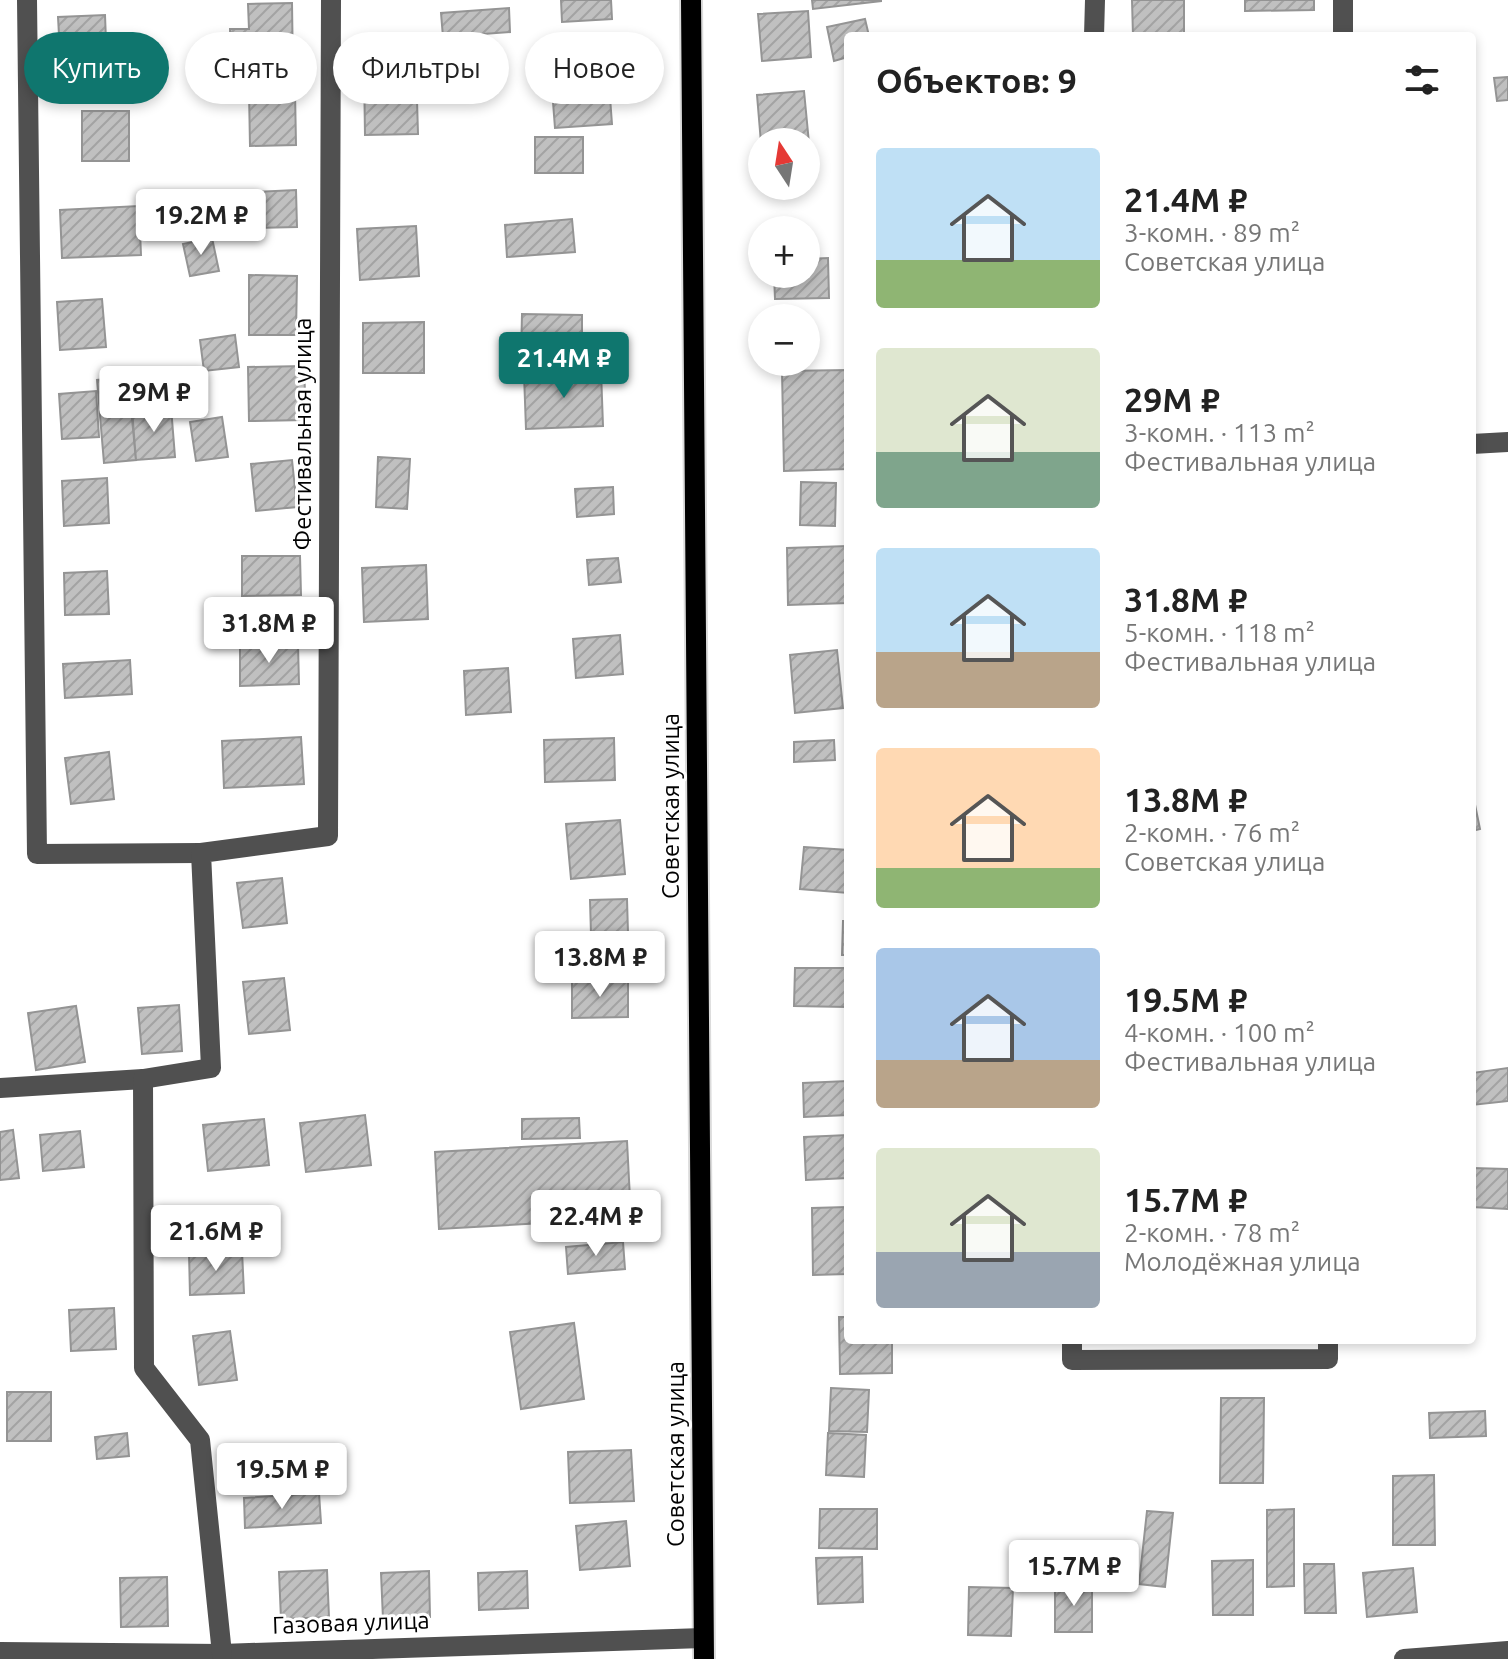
<!DOCTYPE html>
<html lang="ru">
<meta charset="utf-8">
<style>
:root{--surface:#fff;--page:#f2f2f2;--text:#222;--muted:#767676;--accent:#0f766e}
body{margin:0;font-family:Ubuntu,sans-serif;background:var(--page);color:var(--text);height:100vh;display:flex;flex-direction:column;font-size:30px;white-space:nowrap}
*{box-sizing:border-box;margin:0}
p{font-size:26px;color:var(--muted)}
.icon{flex:none;width:44px;height:44px;fill:none;stroke:currentColor;stroke-width:2;stroke-linecap:round;stroke-linejoin:round}
.map{position:relative;flex:1;overflow:hidden}
.details{position:absolute;left:844px;top:32px;width:632px;height:1312px;display:flex;flex-direction:column;background:var(--surface);border-radius:8px;box-shadow:0 4px 12px #0003}
.details>*{flex:none}
.hud{position:absolute;left:24px;top:32px;width:700px;height:72px;display:flex;gap:16px}
.needle{width:52px;rotate:348deg}
.fabs{position:absolute;left:748px;top:128px;display:grid;gap:16px}
.fabs a{display:grid;place-items:center;width:72px;height:72px;border-radius:50%;background:var(--surface);box-shadow:0 4px 12px #0003;font-size:40px}
.price{position:absolute;translate:-50% -68px;padding:0 18px;border-radius:8px;background:#fff;color:#222;font-size:26px;line-height:52px;filter:drop-shadow(0 2px 4px #0008)}
.price::after{content:'';position:absolute;left:50%;top:48px;width:24px;height:18px;margin-left:-12px;background:inherit;clip-path:polygon(0 0,100% 0,50% 100%)}
.price.on{background:var(--accent);color:#fff}
ul{padding:0;list-style:none}
li{display:flex;align-items:center;gap:24px;height:200px;padding:0 32px}
li span{display:grid;place-items:center;flex:none;width:224px;height:160px;border-radius:8px;color:#555}
li>.icon{margin-inline-start:auto}
span .icon{width:96px;height:96px;fill:#fffc;stroke-width:1}
li b{font-size:34px}
h2{display:flex;justify-content:space-between;align-items:center;height:96px;padding:0 32px;font-size:34px}
.pill{padding:0 28px;border-radius:36px;background:var(--surface);box-shadow:0 4px 12px #0003;font-size:28px;line-height:72px}
.pill.on{background:var(--accent);color:#fff}
.map>svg:first-child{display:block}
.building{fill:url(#building-hatch);stroke:#949494;stroke-width:2}
.lines{fill:none;stroke-linecap:round;stroke-linejoin:round}
.major-casing{stroke:#dbdbdb;stroke-width:24}
.minor{stroke:#505050;stroke-width:20}
.major{stroke:#000;stroke-width:20}
.labels{text-anchor:middle;stroke-width:6;stroke-linejoin:round;paint-order:stroke}
.street-label{font-size:24px;fill:#000;stroke:#fff}
</style>
<div class="map">
<svg width="1508" height="1659" viewBox="0 0 1508 1659">
<defs>
<pattern id="building-hatch" width="6" height="6" patternUnits="userSpaceOnUse" patternTransform="scale(2)"><rect width="6" height="6" fill="#c0c0c0"/><path d="M-1 1l2-2M0 6l6-6M5 7l2-2" fill="none" stroke="#a3a3a3"/></pattern>
</defs>
<rect width="100%" height="100%" fill="#fff"/>
<g class="building">
<path d="M561 0H611L612 19 562 22Z"/>
<path d="M812 0H881V1L813 9Z"/>
<path d="M1132 0H1184V36H1133Z"/>
<path d="M1245 0H1314V10L1245 11Z"/>
<path d="M292 3 293 73 231 74 230 29H249L248 4Z"/>
<path d="M509 8 510 32 443 37 441 13Z"/>
<path d="M808 11 811 57 762 61 758 14Z"/>
<path d="M105 15 107 67 61 70 58 17Z"/>
<path d="M865 19 869 36H848V57L834 61 827 27Z"/>
<path d="M625 39 627 68 572 72 570 43Z"/>
<path d="M416 66 418 134 365 135 364 67Z"/>
<path d="M1508 77V100L1497 101 1494 78Z"/>
<path d="M609 84 612 124 555 128 552 89Z"/>
<path d="M295 91 296 145 250 146 249 92Z"/>
<path d="M804 91 811 164H806V142H762V155L757 95Z"/>
<rect x="82" y="111" width="47" height="50"/>
<rect x="535" y="137" width="48" height="36"/>
<path d="M296 190 297 227 254 228 253 192Z"/>
<path d="M139 206 141 255 62 258 60 210Z"/>
<path d="M572 219 575 252 507 257 505 225Z"/>
<path d="M416 226 419 276 360 280 357 229Z"/>
<path d="M212 238 219 271 190 276 183 244Z"/>
<path d="M828 258 829 298 775 299 774 274H806V259Z"/>
<path d="M249 275 297 276 296 335H249Z"/>
<path d="M102 299 106 347 60 350 57 302Z"/>
<path d="M522 314 582 315V360L521 359Z"/>
<path d="M424 322V373H363V323Z"/>
<path d="M235 335 239 367 204 371 200 340Z"/>
<path d="M304 366 306 420 249 421 248 367Z"/>
<path d="M848 370V469L784 471 782 371Z"/>
<path d="M601 371 603 426 526 429 524 374Z"/>
<path d="M128 377 136 460 104 463 97 380Z"/>
<path d="M96 391 99 437 62 439 59 394Z"/>
<path d="M171 407 175 457 136 460 132 410Z"/>
<path d="M222 417 228 457 196 461 190 422Z"/>
<path d="M378 457 410 459 407 509 376 507Z"/>
<path d="M292 460 297 507 256 511 251 464Z"/>
<path d="M107 478 109 523 64 526 62 481Z"/>
<path d="M801 482 836 483 835 526 800 525Z"/>
<path d="M613 487 614 514 577 517 575 489Z"/>
<path d="M848 546V603L788 605 787 548Z"/>
<path d="M242 556H300L301 595 242 596Z"/>
<path d="M618 558 621 582 589 585 587 560Z"/>
<path d="M426 565 428 619 364 622 362 568Z"/>
<path d="M107 571 109 614 65 615 64 573Z"/>
<path d="M620 635 623 674 576 678 573 639Z"/>
<path d="M298 644 299 684 240 686V646Z"/>
<path d="M837 650 843 708 795 713 790 655Z"/>
<path d="M130 660 132 694 65 698 63 664Z"/>
<path d="M508 668 511 712 466 715 464 671Z"/>
<path d="M301 737 304 784 224 788 222 741Z"/>
<path d="M614 738 615 780 545 782 544 740Z"/>
<path d="M834 740 835 760 794 762V742Z"/>
<path d="M109 752 114 799 71 804 65 758Z"/>
<path d="M1472 790 1480 829 1472 831Z"/>
<path d="M620 820 625 874 571 879 566 824Z"/>
<path d="M804 847 848 850V893L800 889Z"/>
<path d="M282 878 287 923 243 928 237 883Z"/>
<path d="M627 899 628 933 591 934 590 900Z"/>
<path d="M843 921H848V955H842Z"/>
<path d="M795 968H848L847 1007 794 1006Z"/>
<path d="M284 978 290 1030 249 1034 243 982Z"/>
<path d="M572 980H628V1017L572 1018Z"/>
<path d="M847 983H848V1066H846Z"/>
<path d="M179 1005 182 1051 142 1054 138 1008Z"/>
<path d="M76 1006 85 1062 36 1070 28 1013Z"/>
<path d="M1508 1068V1101L1472 1105V1073Z"/>
<path d="M848 1081V1115L804 1117 803 1083Z"/>
<path d="M365 1115 371 1165 306 1172 300 1123Z"/>
<path d="M579 1118 580 1138 522 1139V1119Z"/>
<path d="M264 1119 269 1165 208 1171 203 1125Z"/>
<path d="M13 1130 19 1178 0 1180V1132Z"/>
<path d="M80 1131 84 1167 43 1171 40 1135Z"/>
<path d="M848 1135V1178L806 1180 804 1137Z"/>
<path d="M627 1141 631 1218 439 1229 435 1152Z"/>
<path d="M1472 1168 1508 1169V1209L1472 1207Z"/>
<path d="M847 1207 848 1274 813 1275 812 1208Z"/>
<path d="M1472 1236H1475L1474 1276H1472Z"/>
<path d="M623 1242 625 1269 568 1274 566 1247Z"/>
<path d="M242 1251 244 1293 190 1295 189 1253Z"/>
<path d="M114 1308 116 1349 71 1351 69 1310Z"/>
<path d="M839 1317H848V1340H892V1373L840 1374Z"/>
<path d="M574 1323 584 1399 521 1409 510 1332Z"/>
<path d="M230 1331 237 1380 199 1385 193 1336Z"/>
<path d="M831 1388 869 1390 867 1432 829 1431Z"/>
<rect x="7" y="1392" width="44" height="49"/>
<path d="M1221 1398H1264L1263 1483H1220Z"/>
<path d="M1485 1411 1486 1436 1430 1438 1429 1413Z"/>
<path d="M127 1433 129 1456 97 1459 95 1437Z"/>
<path d="M828 1433 866 1435 864 1477 826 1475Z"/>
<path d="M299 1449 302 1491 245 1493 243 1452Z"/>
<path d="M631 1450 634 1501 570 1503 568 1452Z"/>
<path d="M1434 1475 1435 1545H1393V1476Z"/>
<path d="M319 1493 321 1523 245 1528 244 1498Z"/>
<path d="M820 1509H877V1549L819 1548Z"/>
<path d="M1294 1509V1586L1267 1587V1510Z"/>
<path d="M1147 1511 1173 1513 1165 1587 1139 1584Z"/>
<path d="M626 1521 630 1566 580 1570 576 1526Z"/>
<path d="M862 1557 863 1602 818 1604 816 1558Z"/>
<path d="M1253 1560V1615H1213L1212 1561Z"/>
<path d="M1304 1564H1334L1336 1613H1305Z"/>
<path d="M1413 1568 1417 1612 1367 1617 1363 1573Z"/>
<path d="M327 1570 329 1617 281 1619 279 1572Z"/>
<path d="M429 1571 430 1617 383 1619 381 1573Z"/>
<path d="M527 1571 528 1608 479 1610 478 1573Z"/>
<path d="M167 1577 168 1626 121 1627 120 1578Z"/>
<rect x="1055" y="1585" width="37" height="47"/>
<path d="M969 1587 1013 1588 1011 1636 968 1635Z"/>
</g>
<g class="lines">
<g class="major-casing">
<path id="major" d="M691 0 704 1659"/>
</g>
<g class="minor">
<path d="M27 0 37 854 201 853"/>
<path d="M1343 0V36"/>
<path d="M1094 36 1095 0"/>
<path d="M1472 444 1508 442"/>
<path d="M0 1088 143 1079"/>
<path d="M1072 1340V1360L1328 1359V1340"/>
<path d="M0 1652 222 1654 703 1638"/>
<path d="M222 1654 200 1440 144 1368 143 1079 211 1068 201 853 328 836 331 0"/>
<path d="M1404 1659 1508 1651"/>
</g>
<use href="#major" class="major"/>
</g>
<g class="labels">
<g class="street-label">
<text transform="translate(303 434) rotate(-90)" y="8">Фестивальная улица</text>
<text transform="translate(671 806) rotate(-90)" y="8">Советская улица</text>
<text transform="translate(676 1454) rotate(-90)" y="8">Советская улица</text>
<text transform="translate(351 1623) rotate(-2)" y="8">Газовая улица</text>
</g>
</g>
</svg>
<div class="fabs">
<a><svg class="needle" viewBox="-14 -14 28 28"><path d="M0-13l5 13h-10z" fill="#e53935"/><path d="M0 13l5-13h-10z" fill="#767676"/></svg></a>
<a>+</a>
<a>−</a>
</div>
<b class="price" style="left:201px;top:257px">19.2M ₽</b>
<b class="price on" style="left:564px;top:400px">21.4M ₽</b>
<b class="price" style="left:154px;top:434px">29M ₽</b>
<b class="price" style="left:269px;top:665px">31.8M ₽</b>
<b class="price" style="left:600px;top:999px">13.8M ₽</b>
<b class="price" style="left:596px;top:1258px">22.4M ₽</b>
<b class="price" style="left:216px;top:1273px">21.6M ₽</b>
<b class="price" style="left:282px;top:1511px">19.5M ₽</b>
<b class="price" style="left:1074px;top:1608px">15.7M ₽</b>
<div class="hud">
<a class="pill on">Купить</a>
<a class="pill">Снять</a>
<a class="pill">Фильтры</a>
<a class="pill">Новое</a>
</div>
<section class="details">
<h2>Объектов: 9<svg class="icon" aria-label="filters" viewBox="0 0 24 24"><path d="M4 7h16M4 17h16"/><circle cx="9" cy="7" r="2"/><circle cx="15" cy="17" r="2"/></svg></h2>
<ul>
<li><span style="background:linear-gradient(#bfe0f5 70%,#8fb573 0)"><svg class="icon" aria-label="home" viewBox="0 0 24 24"><path d="M3 11l9-7 9 7M6 9v11h12V9"/></svg></span><div><b>21.4M ₽</b><p>3-комн. · 89 m²</p><p>Советская улица</p></div></li>
<li><span style="background:linear-gradient(#dfe7d0 65%,#7fa58c 0)"><svg class="icon" aria-label="home" viewBox="0 0 24 24"><path d="M3 11l9-7 9 7M6 9v11h12V9"/></svg></span><div><b>29M ₽</b><p>3-комн. · 113 m²</p><p>Фестивальная улица</p></div></li>
<li><span style="background:linear-gradient(#bfe0f5 65%,#b9a48a 0)"><svg class="icon" aria-label="home" viewBox="0 0 24 24"><path d="M3 11l9-7 9 7M6 9v11h12V9"/></svg></span><div><b>31.8M ₽</b><p>5-комн. · 118 m²</p><p>Фестивальная улица</p></div></li>
<li><span style="background:linear-gradient(#ffd9b3 75%,#8fb573 0)"><svg class="icon" aria-label="home" viewBox="0 0 24 24"><path d="M3 11l9-7 9 7M6 9v11h12V9"/></svg></span><div><b>13.8M ₽</b><p>2-комн. · 76 m²</p><p>Советская улица</p></div></li>
<li><span style="background:linear-gradient(#a9c7e8 70%,#b9a48a 0)"><svg class="icon" aria-label="home" viewBox="0 0 24 24"><path d="M3 11l9-7 9 7M6 9v11h12V9"/></svg></span><div><b>19.5M ₽</b><p>4-комн. · 100 m²</p><p>Фестивальная улица</p></div></li>
<li><span style="background:linear-gradient(#dfe7d0 65%,#9aa5b1 0)"><svg class="icon" aria-label="home" viewBox="0 0 24 24"><path d="M3 11l9-7 9 7M6 9v11h12V9"/></svg></span><div><b>15.7M ₽</b><p>2-комн. · 78 m²</p><p>Молодёжная улица</p></div></li>
</ul>
</section>
</div>
